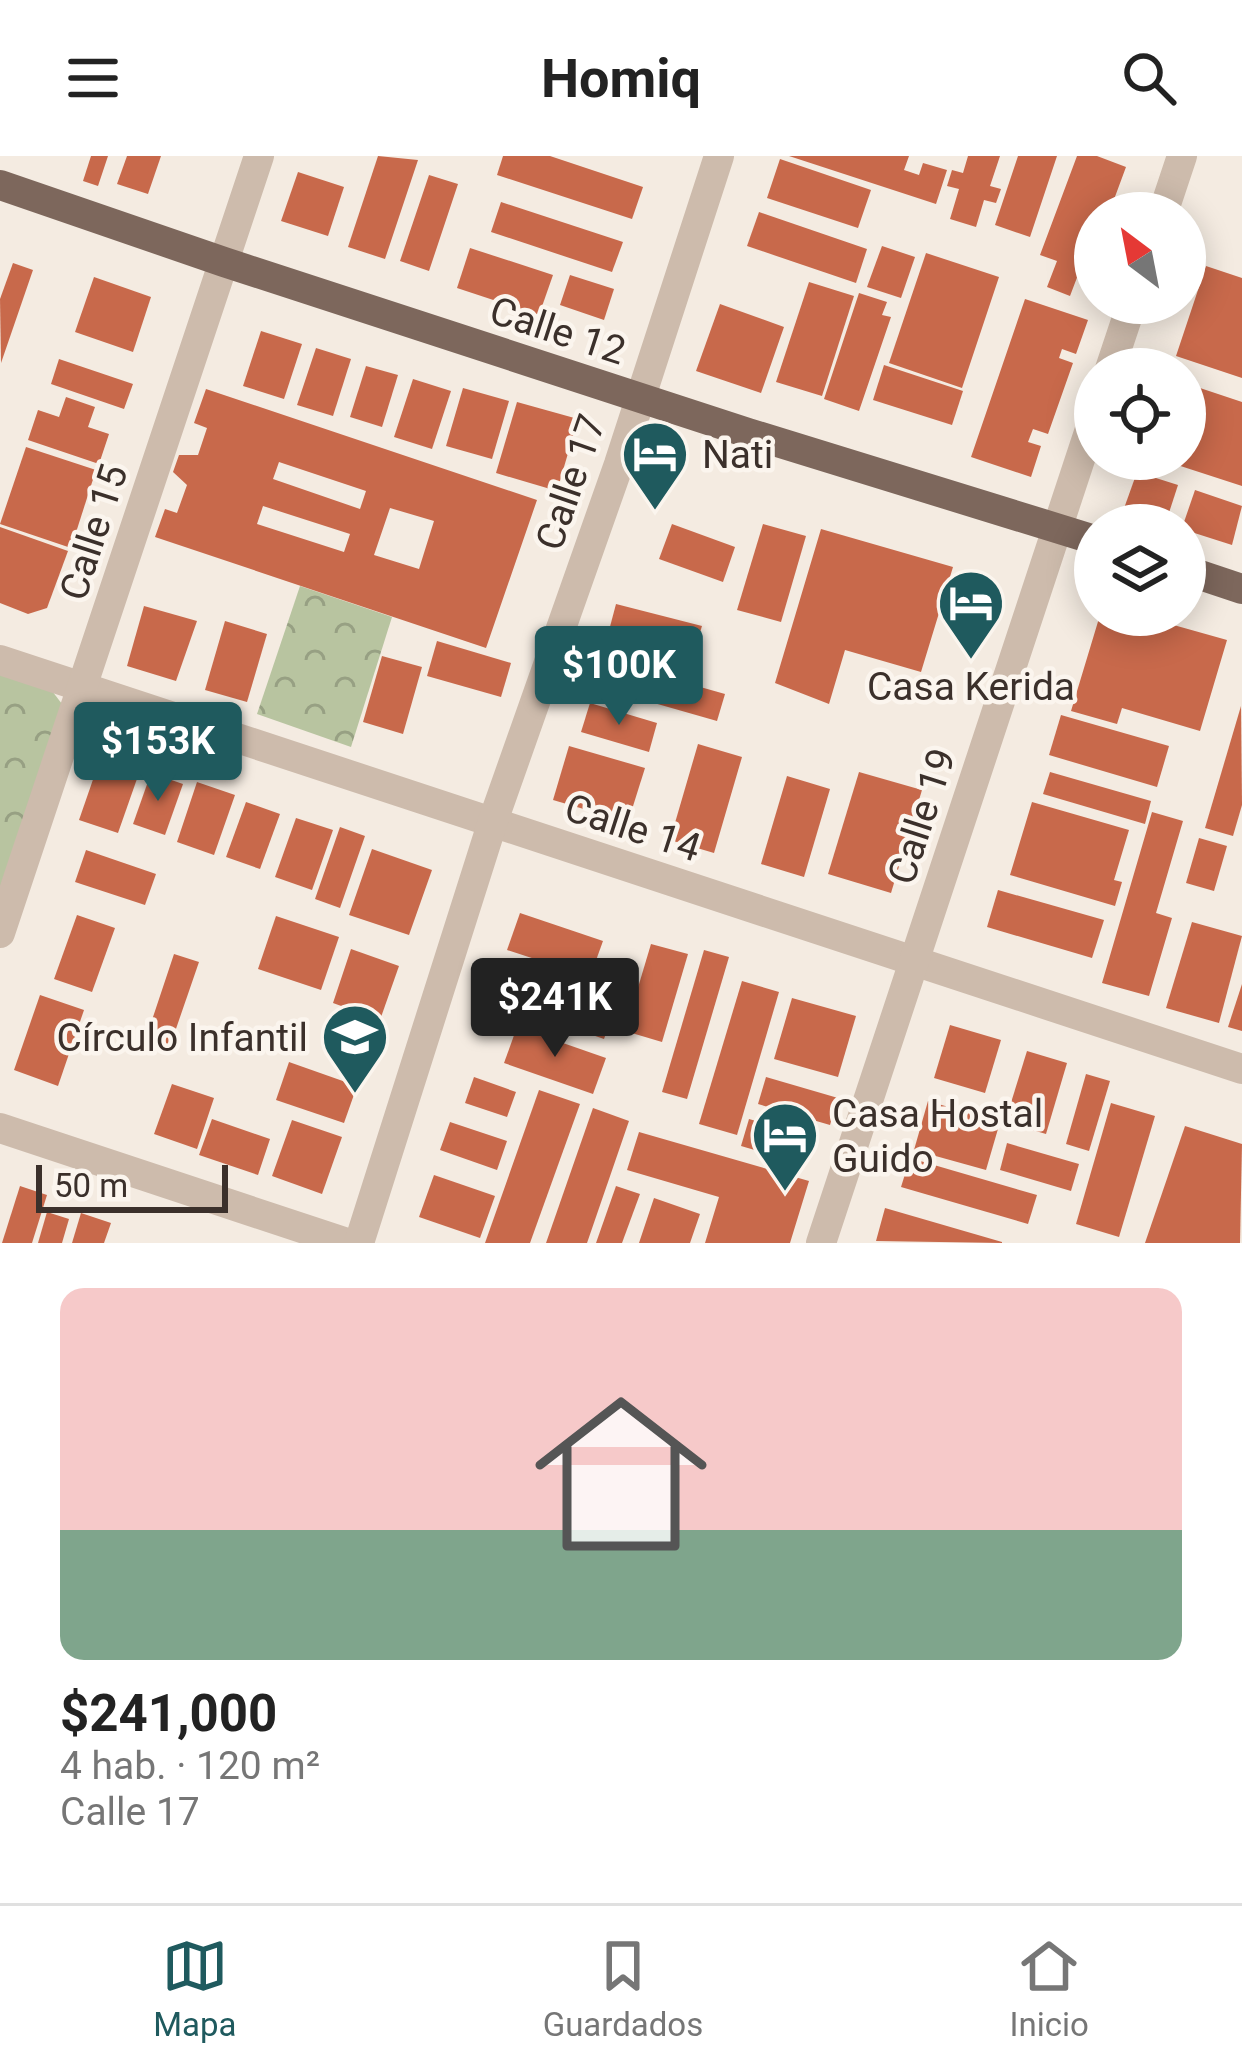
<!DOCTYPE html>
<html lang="es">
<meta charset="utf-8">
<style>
:root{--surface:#fff;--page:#f2f2f2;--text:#222;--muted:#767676;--line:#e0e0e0;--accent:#1f5a5e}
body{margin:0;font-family:Roboto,sans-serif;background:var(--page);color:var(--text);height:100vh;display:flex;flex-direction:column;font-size:45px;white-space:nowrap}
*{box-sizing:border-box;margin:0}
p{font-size:39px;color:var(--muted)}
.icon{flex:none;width:66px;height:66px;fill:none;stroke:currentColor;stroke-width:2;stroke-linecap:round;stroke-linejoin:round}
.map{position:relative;height:1087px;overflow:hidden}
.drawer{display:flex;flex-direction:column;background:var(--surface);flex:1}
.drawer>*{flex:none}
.needle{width:78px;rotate:328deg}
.buttons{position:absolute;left:1074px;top:36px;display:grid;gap:24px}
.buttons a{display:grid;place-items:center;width:132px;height:132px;border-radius:50%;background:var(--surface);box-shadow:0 6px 30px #0003;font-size:60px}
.scale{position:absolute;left:36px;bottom:30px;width:192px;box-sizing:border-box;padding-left:12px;border:6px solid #3b302b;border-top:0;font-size:33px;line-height:42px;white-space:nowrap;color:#3b302b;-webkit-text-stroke:9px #fbf5ee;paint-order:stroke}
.price{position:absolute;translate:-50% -102px;padding:0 27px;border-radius:12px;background:var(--accent);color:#fff;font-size:39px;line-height:78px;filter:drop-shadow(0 3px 6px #0008)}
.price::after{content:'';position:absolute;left:50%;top:72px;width:36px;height:27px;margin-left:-18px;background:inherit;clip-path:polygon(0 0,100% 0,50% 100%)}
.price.selected{background:#222;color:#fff}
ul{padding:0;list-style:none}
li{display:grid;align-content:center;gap:24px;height:636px;padding:0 60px}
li+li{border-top:3px solid var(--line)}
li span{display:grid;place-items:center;height:372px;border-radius:24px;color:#555}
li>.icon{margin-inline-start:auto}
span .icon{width:216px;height:216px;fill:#fffc;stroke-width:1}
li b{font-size:51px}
header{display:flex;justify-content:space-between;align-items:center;height:156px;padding:0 60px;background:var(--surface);font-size:54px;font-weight:700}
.menu{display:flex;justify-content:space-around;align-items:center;height:168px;border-top:3px solid var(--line);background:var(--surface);font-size:33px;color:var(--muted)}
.menu a{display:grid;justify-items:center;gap:6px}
.menu .selected{color:var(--accent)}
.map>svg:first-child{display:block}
.park{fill:url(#park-crowns)}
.building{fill:#c8694b;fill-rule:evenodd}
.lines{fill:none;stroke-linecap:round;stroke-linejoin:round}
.minor{stroke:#cdbbac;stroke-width:30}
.major{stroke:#7d675c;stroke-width:30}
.labels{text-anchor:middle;stroke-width:9;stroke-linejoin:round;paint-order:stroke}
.street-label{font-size:39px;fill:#3b302b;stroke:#fbf5ee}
.poi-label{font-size:39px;fill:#3b302b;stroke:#fbf5ee;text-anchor:start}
</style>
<header><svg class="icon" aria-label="menu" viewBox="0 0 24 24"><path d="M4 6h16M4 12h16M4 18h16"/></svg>Homiq<svg class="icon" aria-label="search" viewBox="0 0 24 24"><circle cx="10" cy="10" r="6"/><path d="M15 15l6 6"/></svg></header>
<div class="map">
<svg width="1242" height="1087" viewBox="0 0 1242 1087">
<defs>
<pattern id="park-crowns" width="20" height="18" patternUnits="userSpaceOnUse" patternTransform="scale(3)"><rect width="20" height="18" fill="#b8c4a0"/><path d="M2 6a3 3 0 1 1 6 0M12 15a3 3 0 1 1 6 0" fill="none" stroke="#97a083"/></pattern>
</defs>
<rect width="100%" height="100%" fill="#f4ebe1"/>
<g class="park">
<path d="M300 430 392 461 351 591 257 558Z"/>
<path d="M0 512 46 527 62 548 0 744Z"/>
</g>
<g class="building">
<path d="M91 0H108L98 30 83 25Z"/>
<path d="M127 0H161L148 38 117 28Z"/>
<path d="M378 0 418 4 385 103 348 91Z"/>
<path d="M503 0H550L643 31 632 63 497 19Z"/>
<path d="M789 0H909L904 14 919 19 923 7 947 14 936 48Z"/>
<path d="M968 0H1000L990 30 1001 33 996 47 984 44 976 71 950 63 959 33 947 30 952 14 963 17Z"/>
<path d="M1018 0H1057L1030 81 995 69Z"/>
<path d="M1077 0H1097L1126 11 1109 57H1095V116L1081 111 1070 140 1047 131 1057 105 1040 99Z"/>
<path d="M780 3 871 34 858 72 767 42Z"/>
<path d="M298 16 344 31 328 80 281 65Z"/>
<path d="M429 19 458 28 429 115 400 105Z"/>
<path d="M501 46 623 86 612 116 491 76Z"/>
<path d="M759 56 867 93 856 127 747 90Z"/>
<path d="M882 90 915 101 901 142 867 131Z"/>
<path d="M470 92 553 119 539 159 457 132Z"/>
<path d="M926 97 999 121 962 232 889 207Z"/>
<path d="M13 107 33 114 1 207 0 143Z"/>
<path d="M1206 110 1242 122V222L1176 200Z"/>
<path d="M570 119 614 133 604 164 560 149Z"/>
<path d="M94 121 151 141 133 196 75 176Z"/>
<path d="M809 126 854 140 822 240 776 226Z"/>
<path d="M859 137 887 146 882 159 891 161 859 255 824 243Z"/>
<path d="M1025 143 1088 164 1076 198 1062 193 1059 202 1073 207 1048 278 1033 273 1028 286 1041 290 1031 321 971 301Z"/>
<path d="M720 148 784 171 761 237 696 215Z"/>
<path d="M261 175 302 188 284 243 243 230Z"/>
<path d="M316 192 351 203 333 260 297 249Z"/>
<path d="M59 203 133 228 124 253 51 228Z"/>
<path d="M884 209 963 235 952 269 873 244Z"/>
<path d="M366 210 398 219 382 271 350 261Z"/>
<path d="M413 223 451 235 432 293 394 281Z"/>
<path d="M1185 227 1242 246V330L1162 304 1185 303Z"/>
<path d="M463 232 509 245 492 303 446 290Z"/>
<path d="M206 233 537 344 486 492 155 381 165 353 177 357 187 329 173 316 179 299H198L207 272 194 267ZM279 306 366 335 360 353 273 323ZM263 350 350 378 344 396 257 368ZM390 352 434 365 419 413 374 399Z"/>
<path d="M66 241 95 251 88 271 109 278 99 308 28 284 38 254 59 261Z"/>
<path d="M517 246 578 263 557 335 496 317Z"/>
<path d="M26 291 96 314 71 392 0 368Z"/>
<path d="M1137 316 1178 329 1165 369 1122 358Z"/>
<path d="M1195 334 1242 350 1232 389 1185 374 1183 369Z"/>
<path d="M672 368 735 391 723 426 659 403Z"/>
<path d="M763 368 806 380 781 466 737 454Z"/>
<path d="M0 371 68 395 47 452 28 458 0 447Z"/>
<path d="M821 373 953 411 921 516 845 494 829 548 775 527Z"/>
<path d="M616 448 702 470 691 506 607 482Z"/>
<path d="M144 450 197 465 176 525 127 510Z"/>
<path d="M1100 459H1138L1227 484 1200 575 1122 552 1117 568 1071 555Z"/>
<path d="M225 465 267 478 247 546 205 534Z"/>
<path d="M437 485 511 507 501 541 427 520Z"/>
<path d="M382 500 422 511 403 578 363 566Z"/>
<path d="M605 504 725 538 717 565 598 531Z"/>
<path d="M590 547 657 567 649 596 581 576Z"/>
<path d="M1241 550 1242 649 1233 680 1205 672Z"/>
<path d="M1061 559 1169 590 1157 631 1049 599Z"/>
<path d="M106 586 145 600 118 677 79 664Z"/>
<path d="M698 588 742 601 714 697 670 684Z"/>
<path d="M569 590 645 612 628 666 553 644Z"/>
<path d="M859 616 922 634 891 737 828 718Z"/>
<path d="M1050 616 1151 645 1145 668 1043 638Z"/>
<path d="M151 617 183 628 165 679 133 668Z"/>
<path d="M787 620 830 633 804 721 761 708Z"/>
<path d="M197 626 235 639 214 699 177 686Z"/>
<path d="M246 646 280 658 260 713 226 701Z"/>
<path d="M1032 646 1129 674 1114 724 1122 726 1115 750 1010 719Z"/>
<path d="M1152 656 1183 665 1156 757 1172 762 1149 840 1102 827Z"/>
<path d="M296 662 333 674 312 734 275 721Z"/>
<path d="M340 671 365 680 340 752 315 743Z"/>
<path d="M1199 682 1227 690 1214 735 1186 727Z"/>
<path d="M372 693 432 714 409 779 349 759Z"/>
<path d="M86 694 156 718 145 749 75 726Z"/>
<path d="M998 734 1104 764 1092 802 987 771Z"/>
<path d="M520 757 603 785 590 821 507 794Z"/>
<path d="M77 759 115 772 92 836 54 823Z"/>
<path d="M276 760 339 781 321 834 258 813Z"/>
<path d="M1192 766 1242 780 1219 867 1166 852Z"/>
<path d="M651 788 688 798 662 886 625 875Z"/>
<path d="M351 793 399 810 380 864 333 847Z"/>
<path d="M704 794 729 801 687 943 662 936Z"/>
<path d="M174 798 199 806 168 896 144 888Z"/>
<path d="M505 812 616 850 604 883 494 845Z"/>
<path d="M742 825 779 836 737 979 699 968Z"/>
<path d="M1242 828V875L1228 871Z"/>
<path d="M40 839 84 854 58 930 14 914Z"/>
<path d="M792 842 856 860 838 921 774 903Z"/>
<path d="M950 869 1001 884 985 937 934 922Z"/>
<path d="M517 871 606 902 593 938 504 907Z"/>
<path d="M1027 895 1067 907 1046 978 1005 966Z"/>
<path d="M289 906 357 930 344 967 276 944Z"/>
<path d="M1086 918 1110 925 1089 995 1066 988Z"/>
<path d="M474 921 516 936 507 961 465 947Z"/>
<path d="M766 921 838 942 830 969 758 948Z"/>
<path d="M172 928 214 942 197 993 154 978Z"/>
<path d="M539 934 580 948 530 1087H485Z"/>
<path d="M928 945 1000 966 986 1014 914 994Z"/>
<path d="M1111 947 1155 960 1119 1081 1076 1068Z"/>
<path d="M593 952 629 965 587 1087H546Z"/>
<path d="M212 963 270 983 258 1019 199 999Z"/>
<path d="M749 963 806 979 798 1007 741 990Z"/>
<path d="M292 964 342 981 322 1038 272 1020Z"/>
<path d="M450 966 507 985 497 1014 440 994Z"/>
<path d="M1185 970 1242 988 1240 1087H1145Z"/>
<path d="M639 976 809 1025 790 1087H705L719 1041 627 1014Z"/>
<path d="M1007 987 1079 1008 1071 1035 1000 1014Z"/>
<path d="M910 1002 1037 1039 1028 1068 901 1031Z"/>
<path d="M434 1019 495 1040 480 1082 419 1061Z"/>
<path d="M20 1030 47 1039 32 1087H2Z"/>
<path d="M616 1030 640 1038 622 1087H596Z"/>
<path d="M654 1042 700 1058 690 1087H639Z"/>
<path d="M885 1052 1002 1086V1087L876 1085Z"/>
<path d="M47 1056 69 1063 62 1087H38Z"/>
<path d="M81 1057 111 1067 104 1087H72Z"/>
</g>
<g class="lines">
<g class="minor">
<path d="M1163 57 1182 0"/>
<path d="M1110 213 1132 147"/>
<path d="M0 504 1242 913"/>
<path d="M0 777 259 0"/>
<path d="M0 972 347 1087"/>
<path d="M359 1087 493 665 619 308 719 0"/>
<path d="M821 1087 1095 258"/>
</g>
<g class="major">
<path d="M0 29 224 106 748 277 1095 384"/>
<path d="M1185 414 1242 433"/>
</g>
</g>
<defs>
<g id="hotel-pin" transform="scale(3.45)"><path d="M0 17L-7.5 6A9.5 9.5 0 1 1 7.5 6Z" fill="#1f5a5e" stroke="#fbf5ee"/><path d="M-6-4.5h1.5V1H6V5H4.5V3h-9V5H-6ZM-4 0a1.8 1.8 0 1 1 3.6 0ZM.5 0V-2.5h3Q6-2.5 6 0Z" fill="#fff"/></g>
<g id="school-pin" transform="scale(3.45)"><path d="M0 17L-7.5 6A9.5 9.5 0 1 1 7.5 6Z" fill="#1f5a5e" stroke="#fbf5ee"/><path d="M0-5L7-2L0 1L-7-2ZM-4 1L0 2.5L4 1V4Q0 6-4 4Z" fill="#fff"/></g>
</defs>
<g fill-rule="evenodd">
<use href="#hotel-pin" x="655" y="298"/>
<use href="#hotel-pin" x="971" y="447"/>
<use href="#school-pin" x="355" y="881"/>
<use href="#hotel-pin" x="785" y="979"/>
</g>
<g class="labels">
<g class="street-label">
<text transform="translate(558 174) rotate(18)" y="14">Calle 12</text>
<text transform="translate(570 326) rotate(-71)" y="14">Calle 17</text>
<text transform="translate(93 376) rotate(-72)" y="14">Calle 15</text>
<text transform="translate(921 660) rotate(-72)" y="14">Calle 19</text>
<text transform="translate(633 671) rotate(18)" y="14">Calle 14</text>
</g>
<g class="poi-label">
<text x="702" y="312">Nati</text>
<text x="971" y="544" text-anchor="middle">Casa Kerida</text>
<text x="308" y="895" text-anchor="end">Círculo Infantil</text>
<text x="832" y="971">Casa Hostal<tspan x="832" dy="45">Guido</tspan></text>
</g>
</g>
</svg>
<div class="buttons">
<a><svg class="needle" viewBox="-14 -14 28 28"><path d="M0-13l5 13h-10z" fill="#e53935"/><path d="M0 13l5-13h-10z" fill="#767676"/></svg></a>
<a><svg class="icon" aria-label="locate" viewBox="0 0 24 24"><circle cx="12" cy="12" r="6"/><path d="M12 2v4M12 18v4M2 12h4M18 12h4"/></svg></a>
<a><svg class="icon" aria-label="layers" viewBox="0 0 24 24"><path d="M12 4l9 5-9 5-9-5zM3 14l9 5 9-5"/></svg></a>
</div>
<div class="scale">50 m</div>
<b class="price" style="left:619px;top:572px">$100K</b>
<b class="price" style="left:158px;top:648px">$153K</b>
<b class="price selected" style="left:555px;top:904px">$241K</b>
</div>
<section class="drawer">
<ul>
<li><span style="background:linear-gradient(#f6c9c9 65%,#7fa58c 0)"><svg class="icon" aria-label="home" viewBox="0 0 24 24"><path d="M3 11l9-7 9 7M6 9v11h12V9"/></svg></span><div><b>$241,000</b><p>4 hab. · 120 m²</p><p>Calle 17</p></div></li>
</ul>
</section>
<nav class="menu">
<a class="selected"><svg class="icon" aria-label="map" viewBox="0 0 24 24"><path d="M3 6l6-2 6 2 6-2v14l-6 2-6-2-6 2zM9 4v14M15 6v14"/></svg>Mapa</a>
<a><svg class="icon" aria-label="saved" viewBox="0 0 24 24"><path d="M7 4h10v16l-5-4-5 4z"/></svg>Guardados</a>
<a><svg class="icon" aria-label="home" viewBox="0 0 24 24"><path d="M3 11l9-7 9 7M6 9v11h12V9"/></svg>Inicio</a>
</nav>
